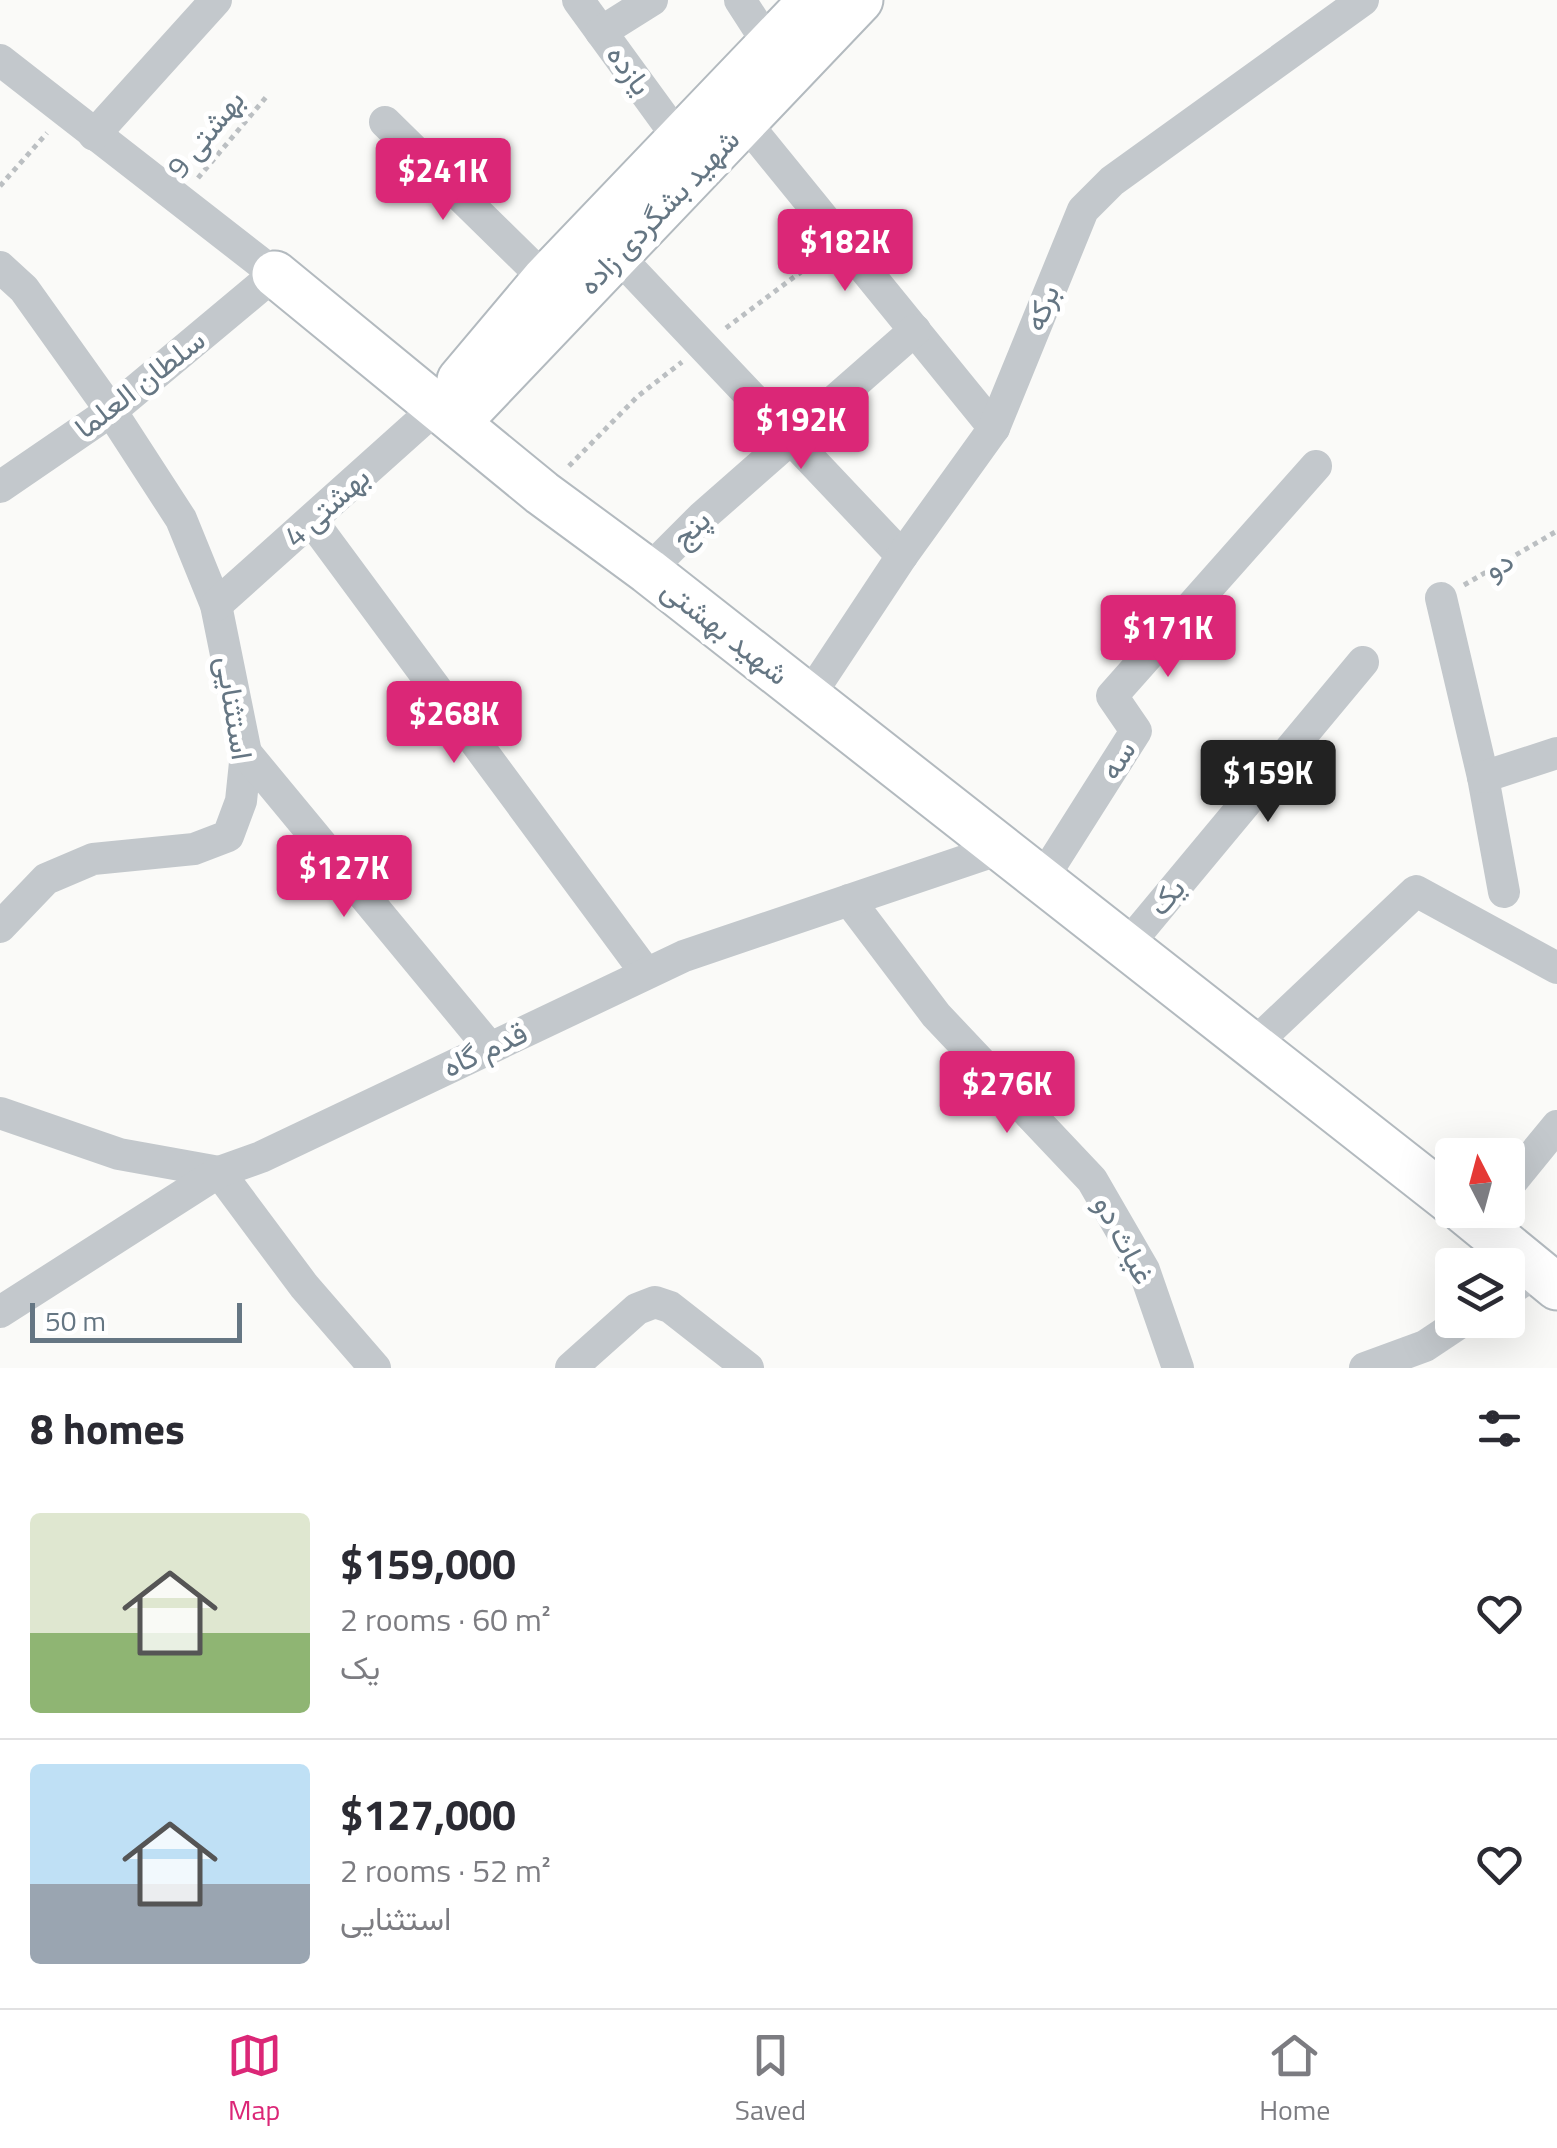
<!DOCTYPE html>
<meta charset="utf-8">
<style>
:root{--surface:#fff;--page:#f7f7f7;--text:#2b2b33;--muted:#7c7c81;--line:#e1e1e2;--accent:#db2777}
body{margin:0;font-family:"Titillium Web",Vazirmatn,sans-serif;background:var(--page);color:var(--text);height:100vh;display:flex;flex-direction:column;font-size:38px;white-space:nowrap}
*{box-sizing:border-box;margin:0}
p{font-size:32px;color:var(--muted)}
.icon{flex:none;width:55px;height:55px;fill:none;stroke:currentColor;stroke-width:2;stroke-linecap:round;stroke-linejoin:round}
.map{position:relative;height:1368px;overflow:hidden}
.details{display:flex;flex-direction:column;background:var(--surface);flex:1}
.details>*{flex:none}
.needle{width:65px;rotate:354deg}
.controls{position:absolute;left:1435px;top:1138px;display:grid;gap:20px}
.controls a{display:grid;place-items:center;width:90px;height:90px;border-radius:10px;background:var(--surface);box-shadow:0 10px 40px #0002;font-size:50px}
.scale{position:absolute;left:30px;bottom:25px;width:212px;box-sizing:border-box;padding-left:10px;border:5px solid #657683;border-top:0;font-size:28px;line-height:35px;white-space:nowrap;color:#657683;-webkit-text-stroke:8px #fff;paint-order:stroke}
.price{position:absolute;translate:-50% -85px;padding:0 22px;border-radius:10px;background:var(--accent);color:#fff;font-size:32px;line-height:65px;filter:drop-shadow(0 2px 5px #0008)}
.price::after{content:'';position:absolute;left:50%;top:60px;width:30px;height:22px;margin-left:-15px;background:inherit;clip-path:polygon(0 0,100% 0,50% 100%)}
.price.on{background:#222;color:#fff}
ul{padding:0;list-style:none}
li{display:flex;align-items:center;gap:30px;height:250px;padding:0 30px}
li+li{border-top:2px solid var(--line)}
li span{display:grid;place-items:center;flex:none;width:280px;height:200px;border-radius:10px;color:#555}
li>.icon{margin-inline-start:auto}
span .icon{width:120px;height:120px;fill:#fffc;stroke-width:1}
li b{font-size:42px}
h2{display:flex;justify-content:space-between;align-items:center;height:120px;padding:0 30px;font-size:42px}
.tab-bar{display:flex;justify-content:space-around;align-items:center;height:140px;border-top:2px solid var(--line);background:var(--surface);font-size:28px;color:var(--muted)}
.tab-bar a{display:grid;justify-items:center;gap:5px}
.tab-bar .on{color:var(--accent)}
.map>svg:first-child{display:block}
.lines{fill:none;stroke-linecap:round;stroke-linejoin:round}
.secondary-casing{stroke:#b3babf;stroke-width:49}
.path{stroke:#bbbfc2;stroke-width:5;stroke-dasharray:5 5;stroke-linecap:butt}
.street{stroke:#c3c8cc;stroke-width:32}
.secondary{stroke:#fff;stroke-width:45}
.labels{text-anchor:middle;stroke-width:10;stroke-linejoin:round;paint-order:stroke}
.street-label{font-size:30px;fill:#657683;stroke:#fff}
</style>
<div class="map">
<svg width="1557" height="1368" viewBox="0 0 1557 1368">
<rect width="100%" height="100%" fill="#fafaf8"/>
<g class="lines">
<g class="secondary-casing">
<g id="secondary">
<path d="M275 274 542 493 648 571 1452 1202"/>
<path d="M460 380 545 279 812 0"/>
<path d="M457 423 860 0"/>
<path d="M1463 1210 1557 1287"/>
</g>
</g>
<g class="path">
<path d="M198 178 267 96"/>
<path d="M0 186 47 133"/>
<path d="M726 328 817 260"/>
<path d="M569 466 638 396 682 362"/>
<path d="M1464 585 1557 531"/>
</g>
<g class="street">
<path d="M578 0 679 139"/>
<path d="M740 0 769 45"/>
<path d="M601 32 652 0"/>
<path d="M0 60 275 274 111 411 0 487"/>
<path d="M385 122 545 279"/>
<path d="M745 122 994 428"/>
<path d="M94 135 216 0"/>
<path d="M617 255 902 556"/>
<path d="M0 267 24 289 111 411 181 519 216 605 246 753 241 801 228 836 194 849 93 859 46 879 0 927"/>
<path d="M312 521 646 973"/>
<path d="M648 571 702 517 915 330"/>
<path d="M1441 598 1483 777 1504 892"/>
<path d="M216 605 437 407"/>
<path d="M808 698 902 556 994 428 1083 210 1112 181 1363 0"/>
<path d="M246 753 490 1048"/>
<path d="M1483 777 1557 753"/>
<path d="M1041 881 1136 731 1112 696 1316 466"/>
<path d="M849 900 936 1015 1092 1180 1144 1270 1178 1368"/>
<path d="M1125 948 1363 662"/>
<path d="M1252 1046 1416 891 1557 968"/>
<path d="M0 1113 119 1154 219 1172 304 1286 375 1368"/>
<path d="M1508 1186 1557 1126"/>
<path d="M1508 1291 1538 1271"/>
<path d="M0 1312 219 1172 261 1157 684 956 1000 849"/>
<path d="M571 1368 637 1309 655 1302 670 1307 748 1368"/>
<path d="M1365 1368 1425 1346 1464 1320"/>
</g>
<use href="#secondary" class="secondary"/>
</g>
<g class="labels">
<g class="street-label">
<text transform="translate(629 70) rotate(54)" y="10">یازده</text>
<text transform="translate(206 134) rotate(-51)" y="10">بهشتی 9</text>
<text transform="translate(659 212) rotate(-46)" y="10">شهید بشگردی زاده</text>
<text transform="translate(1042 308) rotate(-68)" y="10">برکه</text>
<text transform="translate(140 384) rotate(-38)" y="10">سلطان العلما</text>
<text transform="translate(327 507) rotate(-42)" y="10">بهشتی 4</text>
<text transform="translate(691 529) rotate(-44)" y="10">پنج</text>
<text transform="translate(1499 565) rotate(-30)" y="10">دو</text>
<text transform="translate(725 632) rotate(38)" y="10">شهید بهشتی</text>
<text transform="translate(234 708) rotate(81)" y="10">استثنایی</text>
<text transform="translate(1118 760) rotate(-58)" y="10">سه</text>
<text transform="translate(1167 897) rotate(-50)" y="10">یک</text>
<text transform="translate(485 1050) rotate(-25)" y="10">قدم گاه</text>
<text transform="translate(1124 1240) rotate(62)" y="10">غیاث دو</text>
</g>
</g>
</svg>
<div class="controls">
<a><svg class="needle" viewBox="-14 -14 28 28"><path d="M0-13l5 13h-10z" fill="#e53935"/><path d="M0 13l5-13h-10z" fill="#7c7c81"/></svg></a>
<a><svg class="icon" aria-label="layers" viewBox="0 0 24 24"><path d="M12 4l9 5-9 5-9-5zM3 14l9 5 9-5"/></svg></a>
</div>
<div class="scale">50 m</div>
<b class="price" style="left:443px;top:223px">$241K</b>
<b class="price" style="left:845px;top:294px">$182K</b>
<b class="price" style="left:801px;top:472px">$192K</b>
<b class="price" style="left:1168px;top:680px">$171K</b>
<b class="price" style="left:454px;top:766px">$268K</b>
<b class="price on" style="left:1268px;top:825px">$159K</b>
<b class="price" style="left:344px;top:920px">$127K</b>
<b class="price" style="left:1007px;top:1136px">$276K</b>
</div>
<section class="details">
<h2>8 homes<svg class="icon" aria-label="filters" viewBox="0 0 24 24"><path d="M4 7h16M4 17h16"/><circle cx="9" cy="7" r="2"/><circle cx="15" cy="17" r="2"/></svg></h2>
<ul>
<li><span style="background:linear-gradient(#dfe7d0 60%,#8fb573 0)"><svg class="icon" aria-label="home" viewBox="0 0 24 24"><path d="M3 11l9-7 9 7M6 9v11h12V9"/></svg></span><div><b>$159,000</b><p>2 rooms · 60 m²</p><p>یک</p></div><svg class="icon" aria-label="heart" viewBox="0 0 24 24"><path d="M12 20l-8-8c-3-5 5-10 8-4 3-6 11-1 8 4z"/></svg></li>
<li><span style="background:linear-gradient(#bfe0f5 60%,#9aa5b1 0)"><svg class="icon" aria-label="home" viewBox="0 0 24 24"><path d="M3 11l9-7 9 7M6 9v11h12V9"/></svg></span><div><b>$127,000</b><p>2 rooms · 52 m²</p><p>استثنایی</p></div><svg class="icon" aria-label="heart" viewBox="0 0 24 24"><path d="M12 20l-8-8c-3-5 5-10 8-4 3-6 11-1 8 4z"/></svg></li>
</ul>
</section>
<nav class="tab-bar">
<a class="on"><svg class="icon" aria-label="map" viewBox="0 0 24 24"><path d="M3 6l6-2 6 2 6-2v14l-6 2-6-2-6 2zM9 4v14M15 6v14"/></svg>Map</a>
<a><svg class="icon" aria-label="saved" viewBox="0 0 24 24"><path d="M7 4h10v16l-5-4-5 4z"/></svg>Saved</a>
<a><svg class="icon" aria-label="home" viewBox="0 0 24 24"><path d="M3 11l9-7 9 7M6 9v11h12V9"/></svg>Home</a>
</nav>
